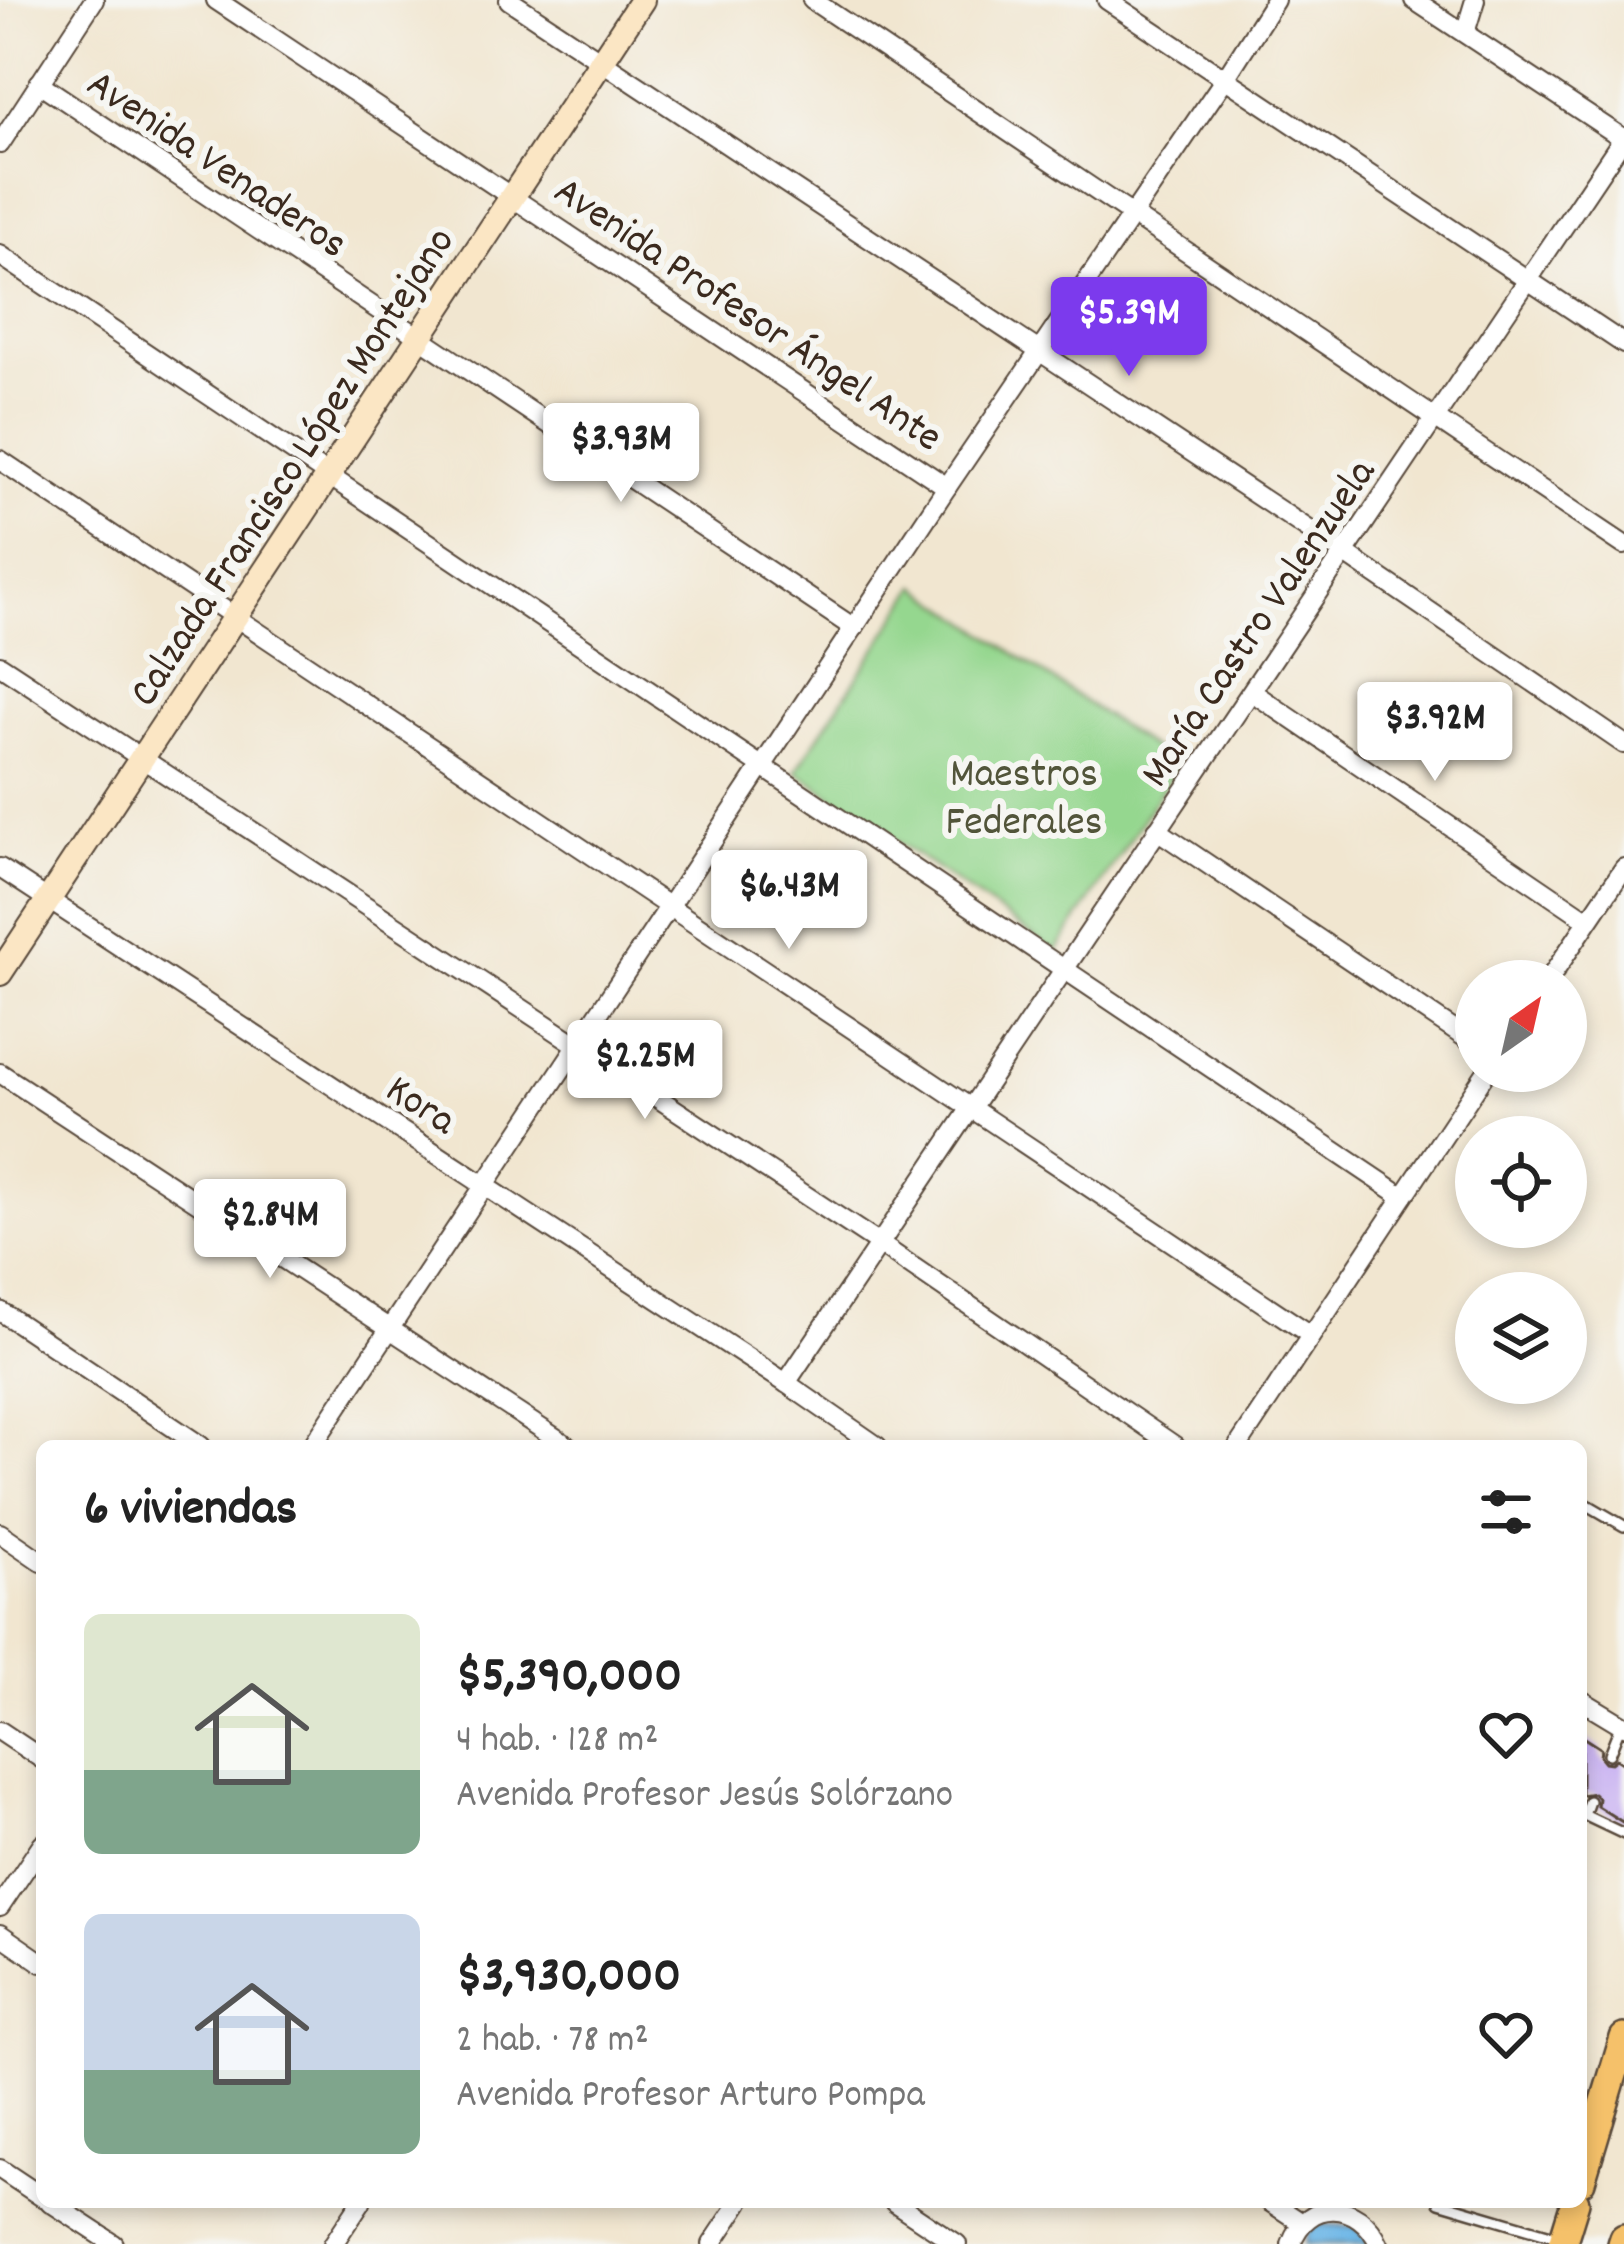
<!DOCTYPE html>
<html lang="es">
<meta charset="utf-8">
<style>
:root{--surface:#fff;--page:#f2f2f2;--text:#222;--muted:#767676;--accent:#7c3aed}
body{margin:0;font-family:Dekko,sans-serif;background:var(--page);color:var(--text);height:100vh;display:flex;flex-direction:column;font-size:45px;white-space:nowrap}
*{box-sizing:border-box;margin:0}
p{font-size:39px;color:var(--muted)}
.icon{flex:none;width:66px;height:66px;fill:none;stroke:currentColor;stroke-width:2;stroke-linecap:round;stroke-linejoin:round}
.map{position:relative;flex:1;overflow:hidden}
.side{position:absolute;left:36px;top:1440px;width:1551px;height:768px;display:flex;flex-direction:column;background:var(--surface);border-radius:18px;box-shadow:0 6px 18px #0003}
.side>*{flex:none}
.needle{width:78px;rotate:34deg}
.fabs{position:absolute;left:1455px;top:960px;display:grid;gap:24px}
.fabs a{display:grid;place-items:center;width:132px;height:132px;border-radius:50%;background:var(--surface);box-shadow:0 6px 18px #0003;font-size:60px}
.price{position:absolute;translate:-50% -102px;padding:0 27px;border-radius:12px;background:#fff;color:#222;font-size:39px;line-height:78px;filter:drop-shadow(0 3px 6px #0008)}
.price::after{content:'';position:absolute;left:50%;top:72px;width:36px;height:27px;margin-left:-18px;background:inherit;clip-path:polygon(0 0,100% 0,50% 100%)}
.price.on{background:var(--accent);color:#fff}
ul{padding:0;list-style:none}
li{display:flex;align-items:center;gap:36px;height:300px;padding:0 48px}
li span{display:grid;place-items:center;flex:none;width:336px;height:240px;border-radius:18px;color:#555}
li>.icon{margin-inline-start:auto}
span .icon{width:144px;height:144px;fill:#fffc;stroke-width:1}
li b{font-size:51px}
h2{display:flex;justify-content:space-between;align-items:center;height:144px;padding:0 48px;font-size:51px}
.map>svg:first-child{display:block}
.green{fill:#95d78f;stroke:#688056;stroke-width:3}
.water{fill:#6fb8e7;stroke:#557182;stroke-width:3}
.building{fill:#c8b0f2}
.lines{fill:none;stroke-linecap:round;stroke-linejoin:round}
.service-casing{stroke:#564639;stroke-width:14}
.minor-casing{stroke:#564639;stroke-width:22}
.secondary-casing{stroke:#564639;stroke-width:28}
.primary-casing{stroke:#564639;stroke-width:32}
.service{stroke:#fff;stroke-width:9}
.minor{stroke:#fff;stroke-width:18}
.secondary{stroke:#fbe6c4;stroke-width:24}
.primary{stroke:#f5c16b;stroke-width:27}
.labels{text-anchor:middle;stroke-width:12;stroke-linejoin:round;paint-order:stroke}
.street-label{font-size:42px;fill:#3b2a1e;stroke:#f6f6f2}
.park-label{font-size:42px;fill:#52553a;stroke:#f6f6f2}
</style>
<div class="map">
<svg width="1624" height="2244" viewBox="0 0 1624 2244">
<rect width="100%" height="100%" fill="#f6f6f2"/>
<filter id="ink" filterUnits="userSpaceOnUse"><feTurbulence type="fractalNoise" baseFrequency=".00833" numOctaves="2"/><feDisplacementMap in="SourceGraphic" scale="24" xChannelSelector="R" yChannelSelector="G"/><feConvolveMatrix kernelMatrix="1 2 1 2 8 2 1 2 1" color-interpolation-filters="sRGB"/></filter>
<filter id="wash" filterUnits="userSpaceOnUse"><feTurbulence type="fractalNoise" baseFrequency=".004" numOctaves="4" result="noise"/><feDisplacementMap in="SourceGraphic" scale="48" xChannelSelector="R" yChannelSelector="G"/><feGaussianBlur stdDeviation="2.7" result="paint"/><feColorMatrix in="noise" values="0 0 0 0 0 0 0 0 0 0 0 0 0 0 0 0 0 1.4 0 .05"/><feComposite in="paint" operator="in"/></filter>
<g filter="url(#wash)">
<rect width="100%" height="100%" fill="#f1e6d0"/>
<path class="green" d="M917 586 1178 766 1056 952 796 771Z"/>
<path class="water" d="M1318 2224 1355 2226 1373 2244H1304L1307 2232Z"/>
<g id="blocks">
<path class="building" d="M1581 1736 1601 1749 1600 1756 1605 1762 1611 1763 1616 1759 1624 1764V1823L1597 1806 1598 1798 1593 1793 1581 1795Z"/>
</g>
</g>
<g filter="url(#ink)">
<use href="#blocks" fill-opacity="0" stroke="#564639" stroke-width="3"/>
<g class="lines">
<g class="service-casing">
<g id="service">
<path d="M1581 1501 1624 1526"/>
<path d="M1609 1754 1621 1724"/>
<path d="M1589 1801 1584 1815 1624 1834"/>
<path d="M1439 2202 1561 2238"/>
</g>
</g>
<g class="minor-casing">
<g id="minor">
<path d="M216 0 947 487"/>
<path d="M509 0 1344 553 1624 744"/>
<path d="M812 0 1624 545"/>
<path d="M1107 0 1624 344"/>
<path d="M1414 0 1624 139"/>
<path d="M1465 33 1475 0"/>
<path d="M39 83 854 628"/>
<path d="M0 144 94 0"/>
<path d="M0 255 1402 1196"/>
<path d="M0 460 1311 1335"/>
<path d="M0 665 881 1245 1175 1446"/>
<path d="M1252 692 1588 920"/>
<path d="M1157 830 1476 1045"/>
<path d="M0 868 786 1383 877 1446"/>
<path d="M1548 981 1624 868"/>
<path d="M0 1073 568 1446"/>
<path d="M0 1311 201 1446"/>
<path d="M786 1383 1624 137"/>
<path d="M312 1446 947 487 1226 77 1275 0"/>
<path d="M1238 1446 1487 1071"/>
<path d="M0 1533 42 1562"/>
<path d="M1581 1700 1624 1726"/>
<path d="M0 1731 42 1759"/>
<path d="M0 1907 42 1844"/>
<path d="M0 1934 42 1963"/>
<path d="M0 2169 42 2197"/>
<path d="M50 2202 114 2244"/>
<path d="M894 2202 957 2244"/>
<path d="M1270 2202 1302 2223"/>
<path d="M333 2244 361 2202"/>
<path d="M712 2244 740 2202"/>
<path d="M1291 2244C1307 2197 1360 2200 1379 2244"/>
</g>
</g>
<g class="secondary-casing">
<path id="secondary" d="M0 973 642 0"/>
</g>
<g class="primary-casing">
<g id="primary">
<path d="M1581 2181 1624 2038"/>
<path d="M1562 2244 1575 2202"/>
<path d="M1622 2244 1624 2238"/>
</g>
</g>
<use href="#service" class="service"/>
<use href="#minor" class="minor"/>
<use href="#secondary" class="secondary"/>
<use href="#primary" class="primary"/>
</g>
</g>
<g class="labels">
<g class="street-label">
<text transform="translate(219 161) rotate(34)" y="15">Avenida Venaderos</text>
<text transform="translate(750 311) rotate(34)" y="15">Avenida Profesor Ángel Ante</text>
<text transform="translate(289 465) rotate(-57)" y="15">Calzada Francisco López Montejano</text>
<text transform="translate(1255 621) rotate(-56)" y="15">María Castro Valenzuela</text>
<text transform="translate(423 1102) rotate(33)" y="15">Kora</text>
</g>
<g class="park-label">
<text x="1024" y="785">Maestros<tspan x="1024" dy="48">Federales</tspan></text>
</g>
</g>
</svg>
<div class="fabs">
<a><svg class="needle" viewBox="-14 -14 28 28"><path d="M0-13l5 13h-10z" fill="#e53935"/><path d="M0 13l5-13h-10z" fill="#767676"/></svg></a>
<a><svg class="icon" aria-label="locate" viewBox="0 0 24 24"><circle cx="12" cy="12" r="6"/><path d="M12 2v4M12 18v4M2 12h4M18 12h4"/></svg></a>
<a><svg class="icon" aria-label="layers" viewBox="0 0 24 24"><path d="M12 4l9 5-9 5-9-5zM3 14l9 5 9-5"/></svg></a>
</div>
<b class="price on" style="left:1129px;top:379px">$5.39M</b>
<b class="price" style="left:621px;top:505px">$3.93M</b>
<b class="price" style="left:1435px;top:784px">$3.92M</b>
<b class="price" style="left:789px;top:952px">$6.43M</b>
<b class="price" style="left:645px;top:1122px">$2.25M</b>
<b class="price" style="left:270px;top:1281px">$2.84M</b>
<section class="side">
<h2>6 viviendas<svg class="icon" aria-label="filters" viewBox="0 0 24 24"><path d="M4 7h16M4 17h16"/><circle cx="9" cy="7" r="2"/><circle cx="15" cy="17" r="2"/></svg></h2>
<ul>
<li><span style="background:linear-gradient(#dfe7d0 65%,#7fa58c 0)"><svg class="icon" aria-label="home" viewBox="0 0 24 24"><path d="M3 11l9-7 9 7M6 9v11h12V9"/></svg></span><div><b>$5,390,000</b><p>4 hab. · 128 m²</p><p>Avenida Profesor Jesús Solórzano</p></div><svg class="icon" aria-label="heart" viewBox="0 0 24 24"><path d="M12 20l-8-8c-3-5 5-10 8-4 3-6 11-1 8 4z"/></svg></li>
<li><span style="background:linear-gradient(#c9d6e8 65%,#7fa58c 0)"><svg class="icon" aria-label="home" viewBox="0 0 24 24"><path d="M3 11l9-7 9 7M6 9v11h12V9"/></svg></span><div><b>$3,930,000</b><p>2 hab. · 78 m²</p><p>Avenida Profesor Arturo Pompa</p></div><svg class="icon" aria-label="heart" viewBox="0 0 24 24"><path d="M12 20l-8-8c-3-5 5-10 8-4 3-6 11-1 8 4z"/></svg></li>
</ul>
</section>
</div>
